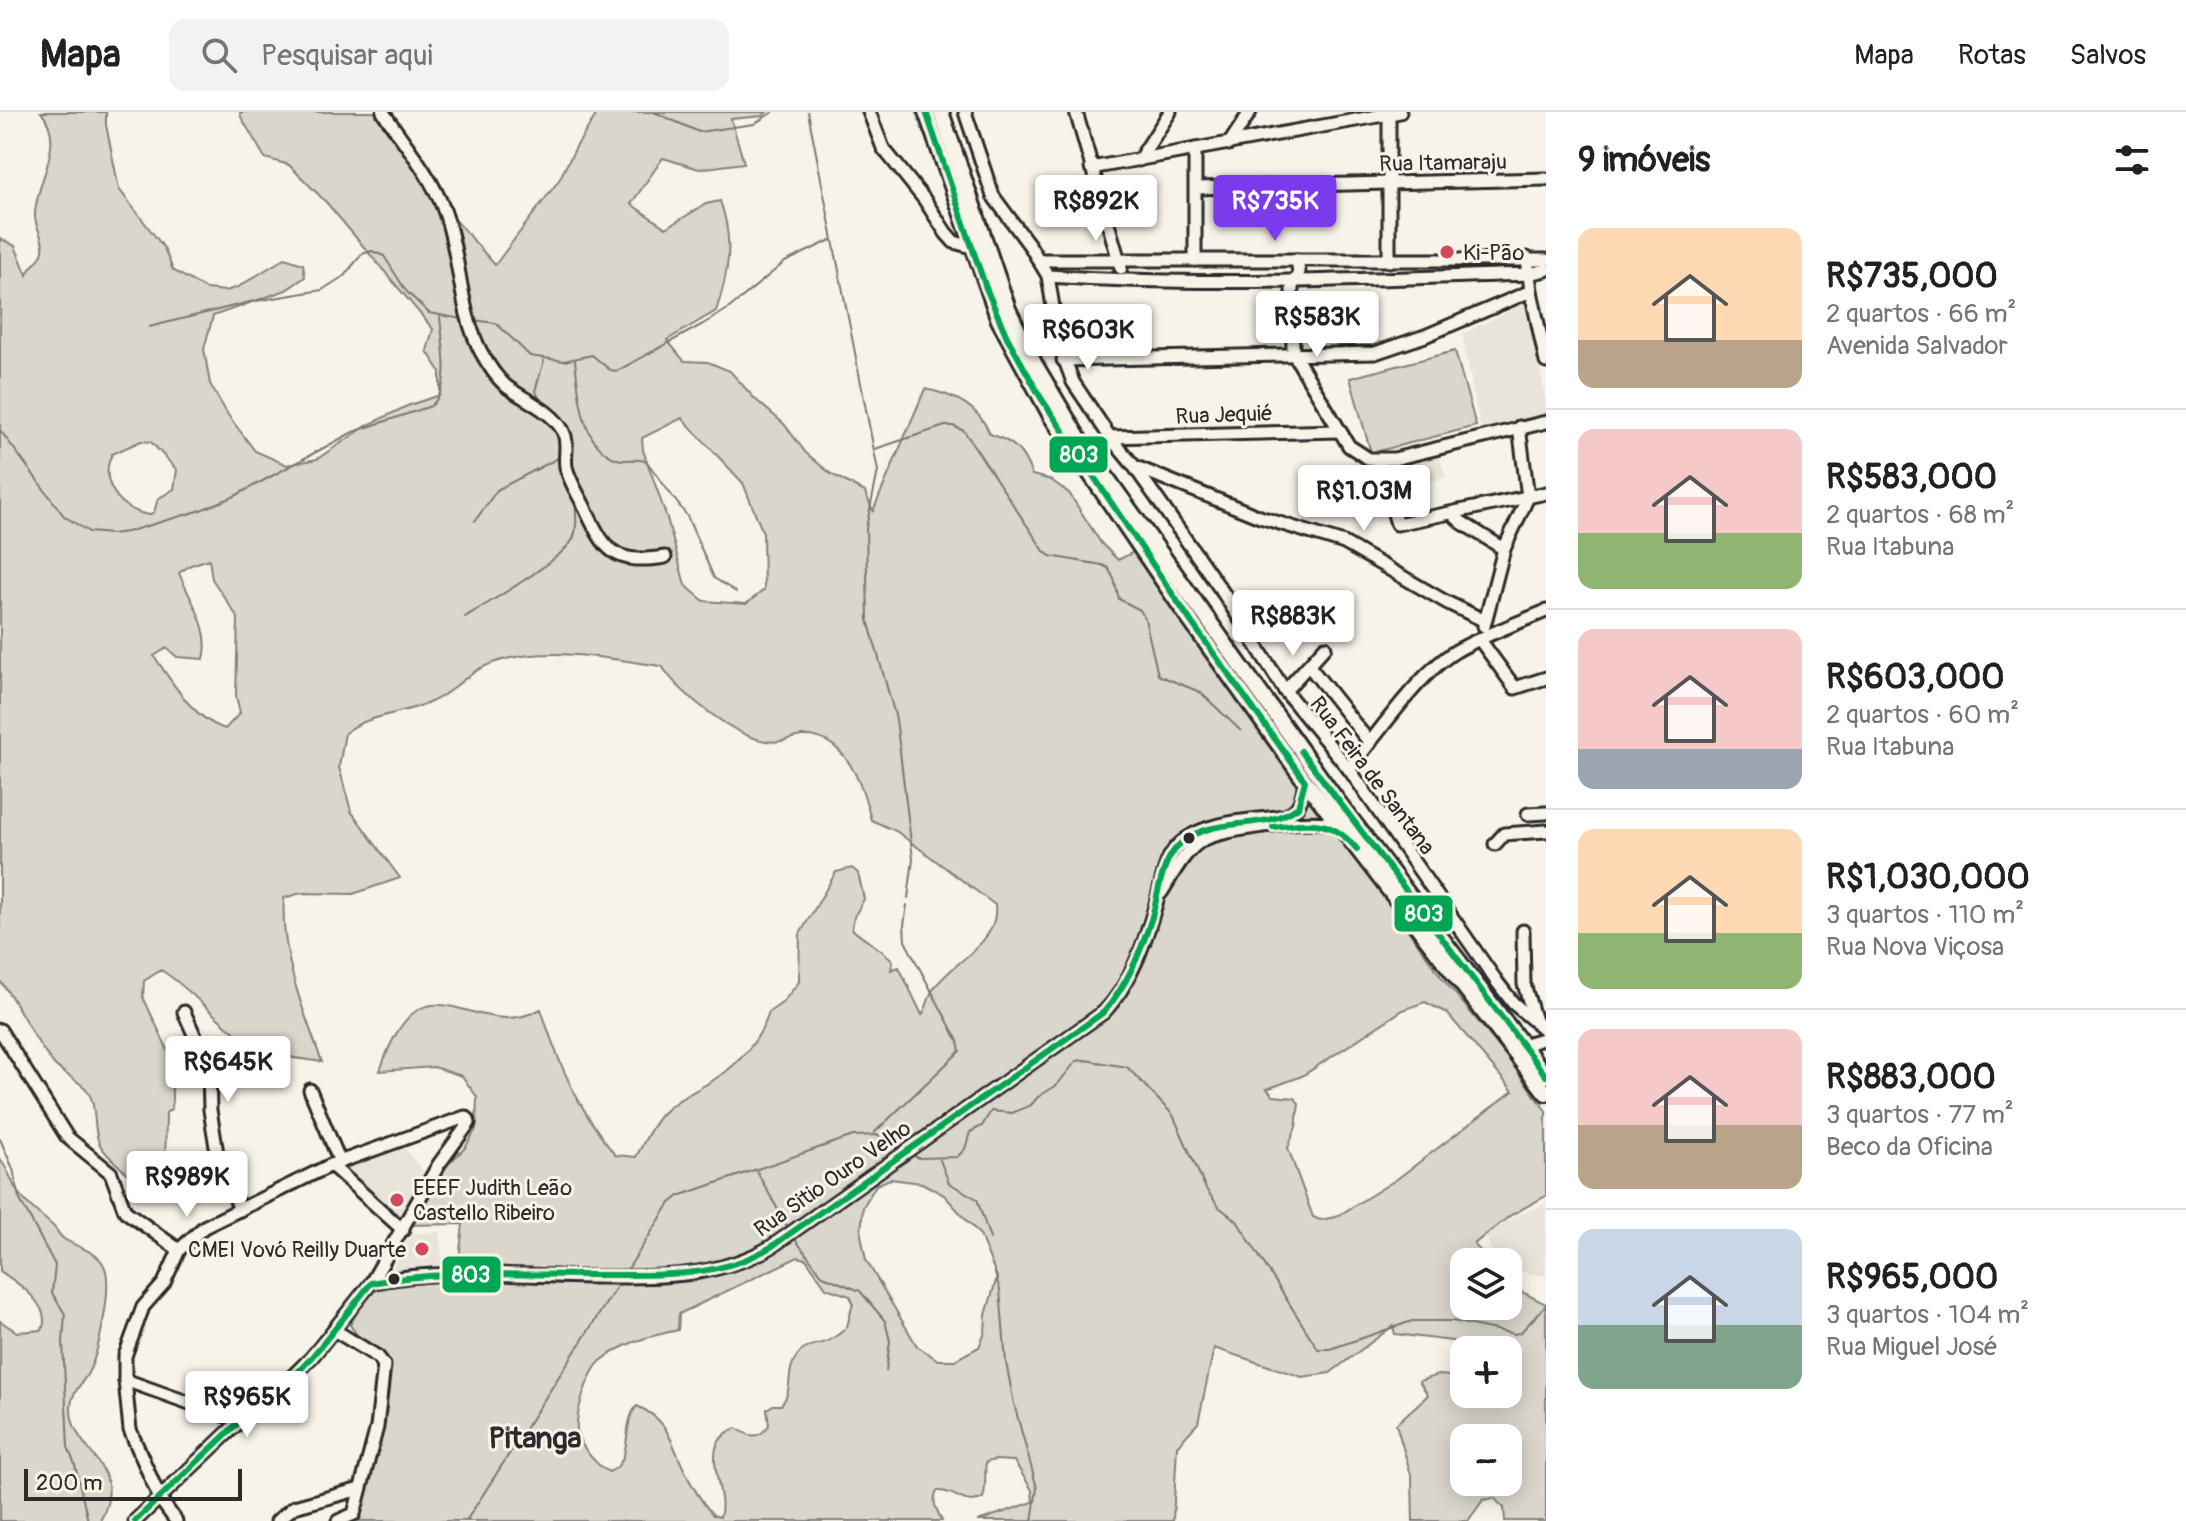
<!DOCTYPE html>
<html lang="pt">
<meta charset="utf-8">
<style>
:root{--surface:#fff;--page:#f2f2f2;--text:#202124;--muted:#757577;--line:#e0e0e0;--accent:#7c3aed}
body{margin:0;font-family:Pangolin,sans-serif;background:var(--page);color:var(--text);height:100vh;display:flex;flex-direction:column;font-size:30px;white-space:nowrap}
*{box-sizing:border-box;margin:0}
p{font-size:26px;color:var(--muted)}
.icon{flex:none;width:44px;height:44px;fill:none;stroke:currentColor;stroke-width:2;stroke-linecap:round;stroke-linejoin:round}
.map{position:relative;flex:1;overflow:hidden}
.panel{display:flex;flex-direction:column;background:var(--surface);width:640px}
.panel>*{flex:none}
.fabs{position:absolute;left:1450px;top:1136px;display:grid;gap:16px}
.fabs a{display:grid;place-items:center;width:72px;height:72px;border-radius:16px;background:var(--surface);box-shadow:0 4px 20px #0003;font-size:40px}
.scale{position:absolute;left:24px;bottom:20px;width:218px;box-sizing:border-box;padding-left:8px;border:4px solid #2b2b2b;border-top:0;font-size:22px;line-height:28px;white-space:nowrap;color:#2b2b2b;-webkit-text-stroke:6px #f7f3e8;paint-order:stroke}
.price{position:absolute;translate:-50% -68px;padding:0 18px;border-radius:8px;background:#fff;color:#222;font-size:26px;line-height:52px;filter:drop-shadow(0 2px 4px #0008)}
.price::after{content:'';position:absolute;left:50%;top:48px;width:24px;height:18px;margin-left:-12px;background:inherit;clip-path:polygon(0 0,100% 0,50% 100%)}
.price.active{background:var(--accent);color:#fff}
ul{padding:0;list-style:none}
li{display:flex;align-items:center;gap:24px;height:200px;padding:0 32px}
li+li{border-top:2px solid var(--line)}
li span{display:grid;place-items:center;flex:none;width:224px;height:160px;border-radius:16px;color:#555}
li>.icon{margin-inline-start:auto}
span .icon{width:96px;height:96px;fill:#fffc;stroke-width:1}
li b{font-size:34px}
h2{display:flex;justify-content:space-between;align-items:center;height:96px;padding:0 32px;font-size:34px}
header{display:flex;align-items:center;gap:48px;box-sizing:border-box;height:112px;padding:0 40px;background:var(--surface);border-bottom:2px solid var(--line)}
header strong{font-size:38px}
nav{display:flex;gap:44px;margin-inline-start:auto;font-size:28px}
.search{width:560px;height:72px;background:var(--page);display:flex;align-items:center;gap:20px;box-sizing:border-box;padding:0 28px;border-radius:16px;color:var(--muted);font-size:30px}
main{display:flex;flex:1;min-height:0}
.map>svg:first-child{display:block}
.built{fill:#e8e4da}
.green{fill:#dad6cc;stroke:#82807c;stroke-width:2;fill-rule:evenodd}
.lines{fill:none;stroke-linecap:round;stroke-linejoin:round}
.stream{stroke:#7a7874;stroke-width:2}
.minor-casing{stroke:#2b2b2b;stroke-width:17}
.major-casing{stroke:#2b2b2b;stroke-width:20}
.minor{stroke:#f7f3e8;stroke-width:11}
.major{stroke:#f7f3e8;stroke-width:14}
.bus-1-casing{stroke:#f7f3e8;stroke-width:12}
.bus-1{stroke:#00a651;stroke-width:6}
.poi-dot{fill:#d1495b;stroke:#f7f3e8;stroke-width:3}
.bus-dot{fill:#2b2b2b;stroke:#f7f3e8;stroke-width:3}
.labels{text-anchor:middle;stroke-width:6;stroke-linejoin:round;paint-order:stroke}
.street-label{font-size:22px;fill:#2b2b2b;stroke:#f7f3e8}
.poi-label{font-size:22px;fill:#2b2b2b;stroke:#f7f3e8;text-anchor:start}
.district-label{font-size:30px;font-weight:bold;fill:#2b2b2b;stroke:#f7f3e8}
.line-badge{stroke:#f7f3e8;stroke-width:3}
.badge-label{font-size:22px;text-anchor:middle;font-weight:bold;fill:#fff}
</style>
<header>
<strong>Mapa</strong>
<div class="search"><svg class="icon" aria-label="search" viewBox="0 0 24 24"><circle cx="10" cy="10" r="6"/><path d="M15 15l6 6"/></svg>Pesquisar aqui</div>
<nav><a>Mapa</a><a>Rotas</a><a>Salvos</a></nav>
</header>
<main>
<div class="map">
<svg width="1546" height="1409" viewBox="0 0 1546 1409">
<rect width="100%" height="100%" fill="#f7f3e8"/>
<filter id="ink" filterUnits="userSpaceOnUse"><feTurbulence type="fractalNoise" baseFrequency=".0125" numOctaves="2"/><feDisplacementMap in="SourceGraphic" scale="16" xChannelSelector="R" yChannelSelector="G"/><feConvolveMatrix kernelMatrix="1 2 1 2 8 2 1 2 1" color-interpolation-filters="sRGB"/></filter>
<g filter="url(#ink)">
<g class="built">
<path d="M1527 190 1546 288V306L1481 320 1462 222Z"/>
<path d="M1439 344 1446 365 1390 381 1383 359Z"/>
<path d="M402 1033 428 1065 404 1110 342 1056Z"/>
<path d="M1546 1091V1164L1508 1158V1150H1497L1483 1119Z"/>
<path d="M439 1120 443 1154 391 1159 412 1121Z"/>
</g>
<g class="green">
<path d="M41 0H106V13L119 77 164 136 173 158 206 177 226 179 238 175 285 146 303 152 305 165 286 178 213 204 204 237 210 272 228 303 255 339 287 353 317 347 368 313 407 294 440 283V259L427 239 433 217 326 90 289 53 265 46 241 5 240 0H380L438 88 495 153 559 68 576 35 598 0H767L763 4 731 7 744 51 699 57 663 46 631 92 666 116 706 92 720 89C734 127 729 161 716 199L667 228 684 249 708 250 730 259 755 287 784 312 806 341 831 362 865 380 873 399 925 277C954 283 978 293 990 322 1015 330 1023 339 1032 363L1051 368 1069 381 1101 431 1118 448 1137 438 1442 866 1501 937 1546 999V1084L1511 1103 1474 1132 1490 1150H1464V1194H1508V1170L1518 1178 1546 1192V1409H1505L1504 1396 1494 1386 1483 1388 1468 1409H1413L1412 1366 1396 1312 1428 1283 1419 1269 1438 1263 1464 1265V1282H1508V1238H1474L1452 1229 1395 1222 1393 1214 1330 1261 1302 1265 1214 1236 1198 1311 1177 1334 1173 1409H978L1033 1390 1032 1378 1014 1349 995 1348 986 1350C984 1363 987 1374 983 1386 964 1396 955 1377 937 1379 931 1391 937 1397 942 1409H354L388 1282 389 1261 385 1242 357 1223 350 1213C356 1203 362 1189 370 1181 387 1165 435 1167 457 1166L463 1112 403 1113 437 1063 465 1036 476 1017 477 985 462 964 434 955 380 959C423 831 471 935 541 897 559 954 578 996 615 1043L636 1045C644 1030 651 1014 662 1002 677 986 697 979 715 967 739 952 761 927 769 900L782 891 799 870 800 822 836 760 852 756 858 761 864 787 854 805 852 817C866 830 881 835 893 849L891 858 899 855 922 903C927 896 928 887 932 879 950 850 1000 832 995 793L896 719 871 708C863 674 846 621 802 624 789 625 784 632 766 629 735 625 678 580 662 554 607 547 534 530 481 556 464 565 450 582 431 590 404 602 368 602 345 621L339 655 351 699 400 766 353 782 301 781 284 786C280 842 303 898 322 950 304 947 283 946 266 939 225 922 198 881 161 858L144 869 143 885 172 947V996L166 1001 165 1064 159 1081C145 1079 106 1045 99 1031 92 1014 98 992 86 977 77 967 62 962 53 951 31 925 21 895 0 869V126L15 134 27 163C30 152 42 149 43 138 45 126 34 115 35 102 36 68 67 32 41 0ZM682 306 743 371 763 421 764 478 746 492 704 489 685 473 667 406 643 338 642 326ZM141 329 151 330 177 358 174 377 158 387 154 400 149 403C120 398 98 370 112 342ZM209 447 212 467 238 506 236 584 240 601 225 617C193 607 173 571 154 544L167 536 177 545 204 547C212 516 190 489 179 461L191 453ZM1425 890 1447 901 1513 979 1397 1067 1336 1105 1320 1108 1313 1105 1288 1036 1296 1015 1299 992 1295 986 1273 984 1267 977 1302 964 1403 898ZM890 1067 922 1071 944 1083 980 1123 997 1165 986 1203 985 1221 979 1235 955 1248H938L917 1234 866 1148 861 1123 863 1095 876 1073ZM798 1145 806 1147 826 1176 850 1184 853 1191 847 1215C842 1220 832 1227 826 1230 814 1233 805 1233 797 1244 785 1259 794 1279 781 1293H773L767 1297 769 1313C759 1328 750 1325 736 1316 694 1333 729 1377 720 1405L713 1403C700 1388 690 1371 682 1353 669 1325 668 1308 637 1294 620 1312 635 1350 609 1360 598 1355 581 1335 578 1323 573 1306 588 1259 602 1248 624 1230 651 1224 678 1218L679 1202ZM1464 1326H1508V1370H1464Z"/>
<path d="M1455 239 1476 314 1371 341 1350 266Z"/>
<path d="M0 1047C8 1057 11 1068 17 1079 26 1093 40 1102 52 1113 57 1117 59 1124 64 1127 79 1137 101 1139 106 1159 111 1181 99 1241 88 1261 80 1275 70 1282 71 1299 73 1340 130 1355 100 1409H0V1209L17 1220 42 1218C53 1194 18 1171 0 1159Z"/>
</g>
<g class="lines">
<g class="stream">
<path d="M654 0 699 20 754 12 773 0"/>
<path d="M808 0 878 359 866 416 868 508 896 607 913 747 908 786"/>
<path d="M472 208 496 211 530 244 564 249 592 243 610 258 617 259 703 212 728 197 785 150 831 128"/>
<path d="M149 215 250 190 322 178 344 164 362 142 372 139 384 144 406 179 429 201 462 207"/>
<path d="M575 248C579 280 580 334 617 347 628 350 638 345 647 350L687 404 714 466 736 480"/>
<path d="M542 290 535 279 544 249"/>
<path d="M0 318 64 404 89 420 111 422 127 420 198 399 233 385 353 320 431 294C453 274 442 232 440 205"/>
<path d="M875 337 945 314H953L964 319 1044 439 1050 444 1102 453 1108 456 1114 467 1119 487 1140 498 1145 507 1158 563 1200 580 1241 619"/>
<path d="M570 338 574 332 571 326"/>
<path d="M475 409 497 378 562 344"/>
<path d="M465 505C488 491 562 448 573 427 578 415 576 402 575 389"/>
<path d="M874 1021 960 939 958 929 905 829 904 813 907 793"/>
<path d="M0 1027 13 1057 19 1086 55 1153 52 1181 65 1202 63 1230 68 1335 75 1353 88 1409"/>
<path d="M908 1042 919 1046 957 1045 965 1037 970 1020 982 1014 991 999 1012 1001 1031 993 1038 985 1057 973 1076 949 1085 948 1127 955 1173 1003 1206 1077 1219 1095 1237 1109 1318 1237H1330L1412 1209H1452L1515 1222 1521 1220 1546 1193"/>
<path d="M940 1048 949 1071 977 1087 990 1127"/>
<path d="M756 1058 788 1116"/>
<path d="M794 1126 823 1164 860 1179 885 1209 890 1229 886 1259"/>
<path d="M994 1158 1000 1178 1006 1250 1014 1292 1037 1376 1032 1409"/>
<path d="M626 1160 670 1091 679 1084 853 1024 878 1023 900 1038"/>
<path d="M466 1409 619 1171"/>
</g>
<g class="minor-casing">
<g id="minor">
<path d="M383 0C404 31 431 63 444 98 461 143 458 196 481 240 487 251 497 266 506 274 524 288 552 298 563 319 569 331 564 342 566 355 569 368 578 382 584 394 605 439 613 453 665 445"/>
<path d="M869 0 883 36 924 87 946 121 954 130 972 135"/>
<path d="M965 0 993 84 1030 134 1048 164 1059 232 1073 270 1110 325 1134 354 1224 482 1285 579 1349 657 1497 870 1513 891 1546 919"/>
<path d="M1076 0 1121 156"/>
<path d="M1229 32 1250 0"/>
<path d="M1195 37V148"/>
<path d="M1139 48 1170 0"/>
<path d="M1091 56 1400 0"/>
<path d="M1196 76 1546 67"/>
<path d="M1039 148H1546"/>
<path d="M1297 148 1299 160 1292 175 1293 241 1349 334 1369 347H1394L1546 310"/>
<path d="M1389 149V0"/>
<path d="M1048 164C1208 175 1369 167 1529 162L1546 158"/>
<path d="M1531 179 1546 250"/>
<path d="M1063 248 1375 241 1425 224 1531 179 1527 146"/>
<path d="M1110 325 1339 319"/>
<path d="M1378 348 1397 412 1546 381"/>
<path d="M1136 355 1260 405 1344 431 1446 490 1485 509"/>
<path d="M1453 402 1461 410 1504 437"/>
<path d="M1484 514 1504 437 1528 385 1519 315"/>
<path d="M1480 528 1515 576 1546 566"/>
<path d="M1309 554 1370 631"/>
<path d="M1285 579 1325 535"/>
<path d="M1349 657C1378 622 1418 562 1456 539 1484 523 1516 512 1546 499"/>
<path d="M1528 702 1546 701"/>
<path d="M1495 732 1504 722 1546 719"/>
<path d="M1161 781C1172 764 1182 743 1198 731 1216 717 1302 708 1325 711 1332 712 1337 716 1342 718"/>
<path d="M1523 819 1524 872 1535 909"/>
<path d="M184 900 209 956 210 998 217 1041 240 1098"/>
<path d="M0 918 67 1025 111 1061 125 1099 179 1138"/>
<path d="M1522 933 1546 926"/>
<path d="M310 978 340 1050"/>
<path d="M331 1053 403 1118"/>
<path d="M371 1171C450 1154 536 1166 616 1165 671 1165 722 1163 771 1135L1104 900C1131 872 1144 832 1155 795 1165 765 1161 739 1194 722 1221 708 1256 708 1285 704 1301 697 1302 686 1305 669"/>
<path d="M334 1218 378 1245 384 1253 377 1315 354 1402 338 1409"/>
<path d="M125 1268 240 1309"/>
<path d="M135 1409 240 1309 259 1297 312 1245 371 1171 439 1052 469 1011 468 1007 465 1005 331 1053 204 1115 179 1138 164 1171 143 1195 125 1244V1268L130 1318 160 1387 176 1409"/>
<path d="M277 1409 294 1395 360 1377"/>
</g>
</g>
<g class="major-casing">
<g id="major">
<path d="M926 0 999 208 1051 304 1192 511 1305 669 1546 981"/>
<path d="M941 0 1008 197 1034 251 1079 327 1335 686 1546 964"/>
</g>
</g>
<use href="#minor" class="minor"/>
<use href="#major" class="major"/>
<g class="bus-1-casing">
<g id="bus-1">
<path d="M1301 639 1546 964"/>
<path d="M1273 715C1311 711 1329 705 1357 737"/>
<path d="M135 1409 240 1309C294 1275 332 1220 371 1171 443 1157 535 1164 610 1163 667 1163 721 1165 771 1135L1104 900C1127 873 1140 842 1151 808 1159 783 1160 748 1182 730 1216 703 1265 720 1298 695L1305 669 1192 511 1041 286 1007 225 986 176 926 0"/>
</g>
</g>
<use href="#bus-1" class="bus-1"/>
</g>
</g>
<g class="poi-dot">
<circle cx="1447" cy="140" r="8"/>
<circle cx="397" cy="1088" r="8"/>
<circle cx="422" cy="1137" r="8"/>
</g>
<g class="bus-dot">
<circle cx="1189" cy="726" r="7"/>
<circle cx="394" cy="1167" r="7"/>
</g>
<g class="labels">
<g class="street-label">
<text transform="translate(1443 50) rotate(-1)" y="8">Rua Itamaraju</text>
<text transform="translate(1224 302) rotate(-2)" y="8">Rua Jequié</text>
<text transform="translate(1373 663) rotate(53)" y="8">Rua Feira de Santana</text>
<text transform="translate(832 1066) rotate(-35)" y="8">Rua Sitio Ouro Velho</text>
</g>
<g class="poi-label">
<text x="1463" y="148">Ki-Pão</text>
<text x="413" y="1083">EEEF Judith Leão<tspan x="413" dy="25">Castello Ribeiro</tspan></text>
<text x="406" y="1145" text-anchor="end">CMEI Vovó Reilly Duarte</text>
</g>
<g class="district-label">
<text x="535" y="1336">Pitanga</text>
</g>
</g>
<g class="line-badge">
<rect x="1048" y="323" width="61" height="39" rx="8" fill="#00a651"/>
<rect x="1393" y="782" width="61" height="39" rx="8" fill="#00a651"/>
<rect x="441" y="1143" width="61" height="39" rx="8" fill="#00a651"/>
</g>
<g class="badge-label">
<text x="1079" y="350">803</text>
<text x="1424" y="809">803</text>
<text x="471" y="1170">803</text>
</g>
</svg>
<div class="fabs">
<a><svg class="icon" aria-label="layers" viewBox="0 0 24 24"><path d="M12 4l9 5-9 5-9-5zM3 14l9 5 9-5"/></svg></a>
<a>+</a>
<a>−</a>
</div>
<div class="scale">200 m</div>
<b class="price" style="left:1096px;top:131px">R$892K</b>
<b class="price active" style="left:1275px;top:131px">R$735K</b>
<b class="price" style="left:1317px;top:247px">R$583K</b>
<b class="price" style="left:1088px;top:260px">R$603K</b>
<b class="price" style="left:1364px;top:421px">R$1.03M</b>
<b class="price" style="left:1293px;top:546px">R$883K</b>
<b class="price" style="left:228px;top:992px">R$645K</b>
<b class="price" style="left:187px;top:1107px">R$989K</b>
<b class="price" style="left:247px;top:1327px">R$965K</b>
</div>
<section class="panel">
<h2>9 imóveis<svg class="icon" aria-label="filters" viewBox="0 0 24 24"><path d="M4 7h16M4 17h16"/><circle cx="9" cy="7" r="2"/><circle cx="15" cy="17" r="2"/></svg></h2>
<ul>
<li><span style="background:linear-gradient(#ffd9b3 70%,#b9a48a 0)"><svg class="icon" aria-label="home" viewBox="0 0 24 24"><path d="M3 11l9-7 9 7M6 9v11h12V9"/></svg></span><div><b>R$735,000</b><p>2 quartos · 66 m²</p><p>Avenida Salvador</p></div></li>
<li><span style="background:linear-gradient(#f6c9c9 65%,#8fb573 0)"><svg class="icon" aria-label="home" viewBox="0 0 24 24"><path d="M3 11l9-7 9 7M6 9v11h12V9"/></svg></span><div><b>R$583,000</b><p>2 quartos · 68 m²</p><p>Rua Itabuna</p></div></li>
<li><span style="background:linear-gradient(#f6c9c9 75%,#9aa5b1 0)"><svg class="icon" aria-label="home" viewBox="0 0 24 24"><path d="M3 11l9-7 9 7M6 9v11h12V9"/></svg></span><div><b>R$603,000</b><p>2 quartos · 60 m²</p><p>Rua Itabuna</p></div></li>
<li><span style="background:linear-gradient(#ffd9b3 65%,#8fb573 0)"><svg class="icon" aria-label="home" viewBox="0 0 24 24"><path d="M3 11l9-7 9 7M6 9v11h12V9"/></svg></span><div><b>R$1,030,000</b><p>3 quartos · 110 m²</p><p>Rua Nova Viçosa</p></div></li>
<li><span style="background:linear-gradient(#f6c9c9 60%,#b9a48a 0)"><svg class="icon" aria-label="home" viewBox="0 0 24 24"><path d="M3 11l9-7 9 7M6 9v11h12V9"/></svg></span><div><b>R$883,000</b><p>3 quartos · 77 m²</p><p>Beco da Oficina</p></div></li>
<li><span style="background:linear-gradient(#c9d6e8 60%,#7fa58c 0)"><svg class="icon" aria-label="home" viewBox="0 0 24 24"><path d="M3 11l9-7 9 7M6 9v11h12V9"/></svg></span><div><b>R$965,000</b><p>3 quartos · 104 m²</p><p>Rua Miguel José</p></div></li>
</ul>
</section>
</main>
